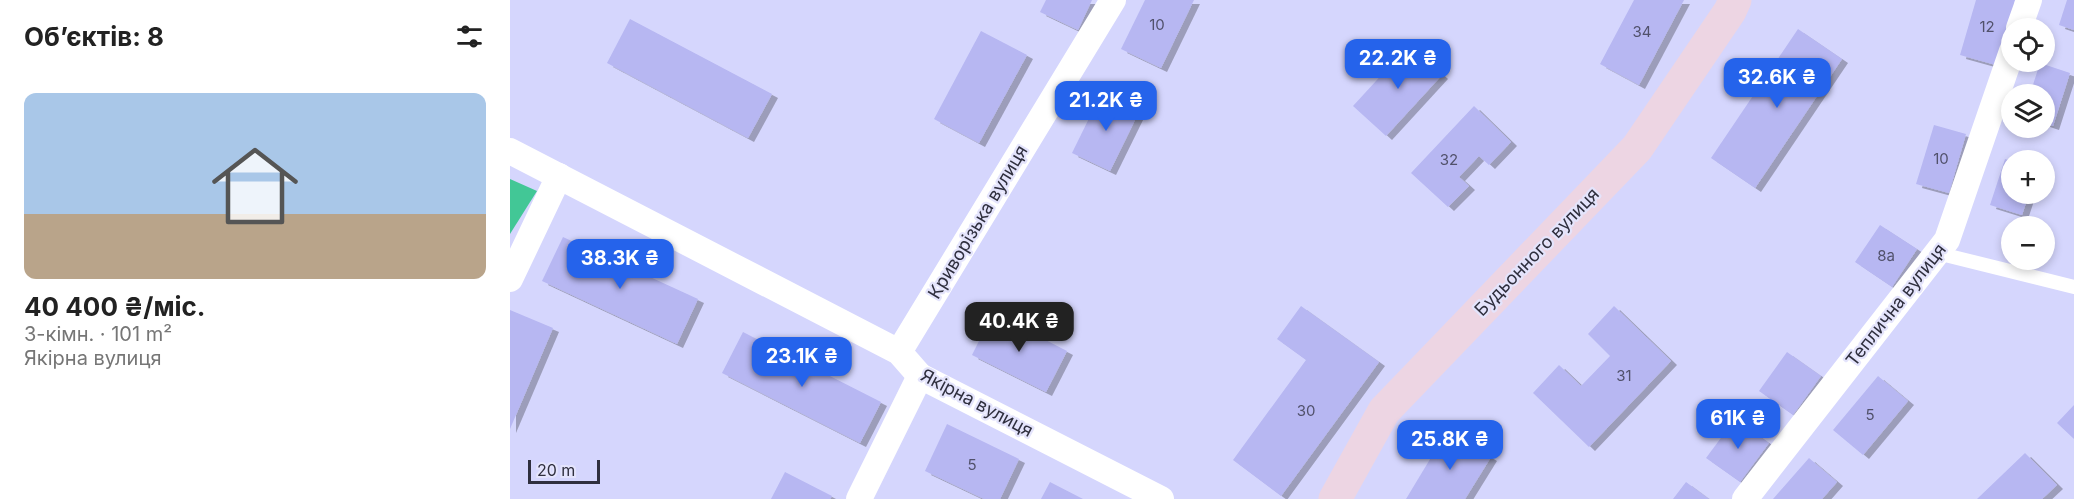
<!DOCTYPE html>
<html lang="uk">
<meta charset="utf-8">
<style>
:root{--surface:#fff;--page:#f2f2f2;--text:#222;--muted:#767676;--accent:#2563eb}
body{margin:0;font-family:Inter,sans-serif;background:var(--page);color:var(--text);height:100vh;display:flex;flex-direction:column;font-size:22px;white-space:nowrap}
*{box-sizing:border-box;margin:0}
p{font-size:20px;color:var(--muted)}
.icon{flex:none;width:33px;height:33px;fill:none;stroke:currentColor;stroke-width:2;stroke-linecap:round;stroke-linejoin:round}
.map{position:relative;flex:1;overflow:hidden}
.panel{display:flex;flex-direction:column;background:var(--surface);width:510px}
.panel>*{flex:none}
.fabs{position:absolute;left:1491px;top:18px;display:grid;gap:12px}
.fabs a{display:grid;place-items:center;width:54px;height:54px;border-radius:50%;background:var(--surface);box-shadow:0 3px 9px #0003;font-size:30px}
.scale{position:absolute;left:18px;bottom:15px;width:72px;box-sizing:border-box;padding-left:6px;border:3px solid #2f2f3e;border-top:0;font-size:16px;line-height:21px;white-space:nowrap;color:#2f2f3e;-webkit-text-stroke:4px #e4e4fc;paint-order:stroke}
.price{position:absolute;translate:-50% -51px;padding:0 14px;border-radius:12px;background:var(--accent);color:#fff;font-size:20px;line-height:39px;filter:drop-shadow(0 2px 3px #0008)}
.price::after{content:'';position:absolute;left:50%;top:36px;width:18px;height:14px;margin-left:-9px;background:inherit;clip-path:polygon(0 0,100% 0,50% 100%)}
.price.active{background:#222;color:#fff}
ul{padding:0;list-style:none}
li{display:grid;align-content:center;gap:12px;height:318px;padding:0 24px}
li span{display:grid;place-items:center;height:186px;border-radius:12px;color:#555}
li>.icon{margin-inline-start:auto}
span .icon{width:108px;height:108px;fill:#fffc;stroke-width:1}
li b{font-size:26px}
h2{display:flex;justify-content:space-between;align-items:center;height:72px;padding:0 24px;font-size:26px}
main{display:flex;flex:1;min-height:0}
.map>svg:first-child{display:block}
.green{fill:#42c796}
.building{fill:#b7b7f2;filter:url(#shadow)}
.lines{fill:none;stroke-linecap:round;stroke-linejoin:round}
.lane{stroke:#fff;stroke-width:14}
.street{stroke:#fff;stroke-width:26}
.secondary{stroke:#edd5e3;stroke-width:33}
.labels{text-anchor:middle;stroke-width:4.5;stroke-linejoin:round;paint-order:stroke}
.number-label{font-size:15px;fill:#51516b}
.street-label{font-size:18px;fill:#2f2f3e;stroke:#e4e4fc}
</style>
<main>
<section class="panel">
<h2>Об’єктів: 8<svg class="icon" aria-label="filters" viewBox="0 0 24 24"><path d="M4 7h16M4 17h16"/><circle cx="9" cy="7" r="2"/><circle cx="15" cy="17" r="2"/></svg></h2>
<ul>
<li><span style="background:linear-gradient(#a9c7e8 65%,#b9a48a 0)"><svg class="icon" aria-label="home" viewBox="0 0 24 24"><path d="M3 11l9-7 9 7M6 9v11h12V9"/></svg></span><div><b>40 400 ₴/міс.</b><p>3-кімн. · 101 m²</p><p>Якірна вулиця</p></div></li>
</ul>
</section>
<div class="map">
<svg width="1564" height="499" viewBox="0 0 1564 499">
<defs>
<filter id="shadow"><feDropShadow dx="6" dy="4" stdDeviation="0" flood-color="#0004"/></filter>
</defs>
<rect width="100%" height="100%" fill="#d5d6fd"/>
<path class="green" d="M0 179 27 191 0 234Z"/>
<g class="building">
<path d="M536 0H582L568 30 530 12Z"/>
<path d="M635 0H684L651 68 611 49Z"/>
<path d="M1124 0H1174L1129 85 1090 64Z"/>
<path d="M1466 0H1505L1486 65 1450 55Z"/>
<path d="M1557 0H1564V30L1549 25Z"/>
<path d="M120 19 262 94 238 138 97 63Z"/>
<path d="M1288 29 1332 59 1245 188 1201 158Z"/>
<path d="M471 31 517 55 469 143 424 119Z"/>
<path d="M899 45 932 75 876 136 843 106Z"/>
<path d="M1530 63 1560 73 1543 126 1534 123V94H1520Z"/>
<path d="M591 94 629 112 600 171 562 153Z"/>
<path d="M964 106 1001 142 979 165 969 156 949 177 959 186 938 207 901 173Z"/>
<path d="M1424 125 1456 134 1439 193 1406 184Z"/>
<path d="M1495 159 1502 161V194H1519L1512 215 1480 205Z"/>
<path d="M1370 225 1407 249 1382 287 1345 262Z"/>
<path d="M53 237 188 299 167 344 32 281Z"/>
<path d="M791 306 869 362 771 496 723 460 796 360 767 339Z"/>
<path d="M1104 306 1161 361 1079 447 1023 393 1049 365 1071 386 1100 356 1078 334Z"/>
<path d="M0 310 43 328 0 429Z"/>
<path d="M483 313 557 351 536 392 462 355Z"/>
<path d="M233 332 371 402 350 443 212 373Z"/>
<path d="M1277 352 1311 376 1283 415 1249 391Z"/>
<path d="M1368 376 1398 401 1353 455 1323 430Z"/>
<path d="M1564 405V439L1547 423Z"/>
<path d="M1225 419 1259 443 1230 482 1196 458Z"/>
<path d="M437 424 509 459 490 499H474L415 471Z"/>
<path d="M937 431 981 457 955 499H896Z"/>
<path d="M1515 453 1547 485 1532 499H1467Z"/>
<path d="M1299 458 1327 482 1312 499H1263Z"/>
<path d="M275 472 322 496 320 499H261Z"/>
<path d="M540 482 573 499H531Z"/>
<path d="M1176 482 1199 499H1163Z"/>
</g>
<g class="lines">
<path class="lane" d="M1427 253 1564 287"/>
<g class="street">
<path d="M1509 28 1519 0"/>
<path d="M0 151 389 352 410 376 651 499"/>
<path d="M0 279 49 176"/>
<path d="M389 352 603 0"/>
<path d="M349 499 410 376"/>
<path d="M1235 499 1437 240 1502 51"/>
</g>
<path class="secondary" d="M825 499 874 411 1127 148 1220 11 1225 0"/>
</g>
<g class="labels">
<g class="number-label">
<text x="647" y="30">10</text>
<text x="1477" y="32">12</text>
<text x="1132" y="37">34</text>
<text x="1431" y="164">10</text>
<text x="939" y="165">32</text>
<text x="1376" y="261">8а</text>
<text x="1114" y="381">31</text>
<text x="796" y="416">30</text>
<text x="1360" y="420">5</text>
<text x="462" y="470">5</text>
</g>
<g class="street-label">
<text transform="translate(468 222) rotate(-59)" y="6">Криворізька вулиця</text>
<text transform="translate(1027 252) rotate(-46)" y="6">Будьонного вулиця</text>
<text transform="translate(1386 305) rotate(-52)" y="6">Теплична вулиця</text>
<text transform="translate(467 403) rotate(28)" y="6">Якірна вулиця</text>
</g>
</g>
</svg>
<div class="fabs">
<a><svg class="icon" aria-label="locate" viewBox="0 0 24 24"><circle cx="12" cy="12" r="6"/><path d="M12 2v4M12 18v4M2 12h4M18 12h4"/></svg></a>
<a><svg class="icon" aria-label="layers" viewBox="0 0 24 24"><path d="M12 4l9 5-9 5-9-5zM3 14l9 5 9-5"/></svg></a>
<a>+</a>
<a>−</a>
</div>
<div class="scale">20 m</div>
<b class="price" style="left:888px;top:90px">22.2K ₴</b>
<b class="price" style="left:1267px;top:109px">32.6K ₴</b>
<b class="price" style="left:596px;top:132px">21.2K ₴</b>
<b class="price" style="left:110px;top:290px">38.3K ₴</b>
<b class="price active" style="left:509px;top:353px">40.4K ₴</b>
<b class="price" style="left:292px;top:388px">23.1K ₴</b>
<b class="price" style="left:1228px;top:450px">61K ₴</b>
<b class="price" style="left:940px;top:471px">25.8K ₴</b>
</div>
</main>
